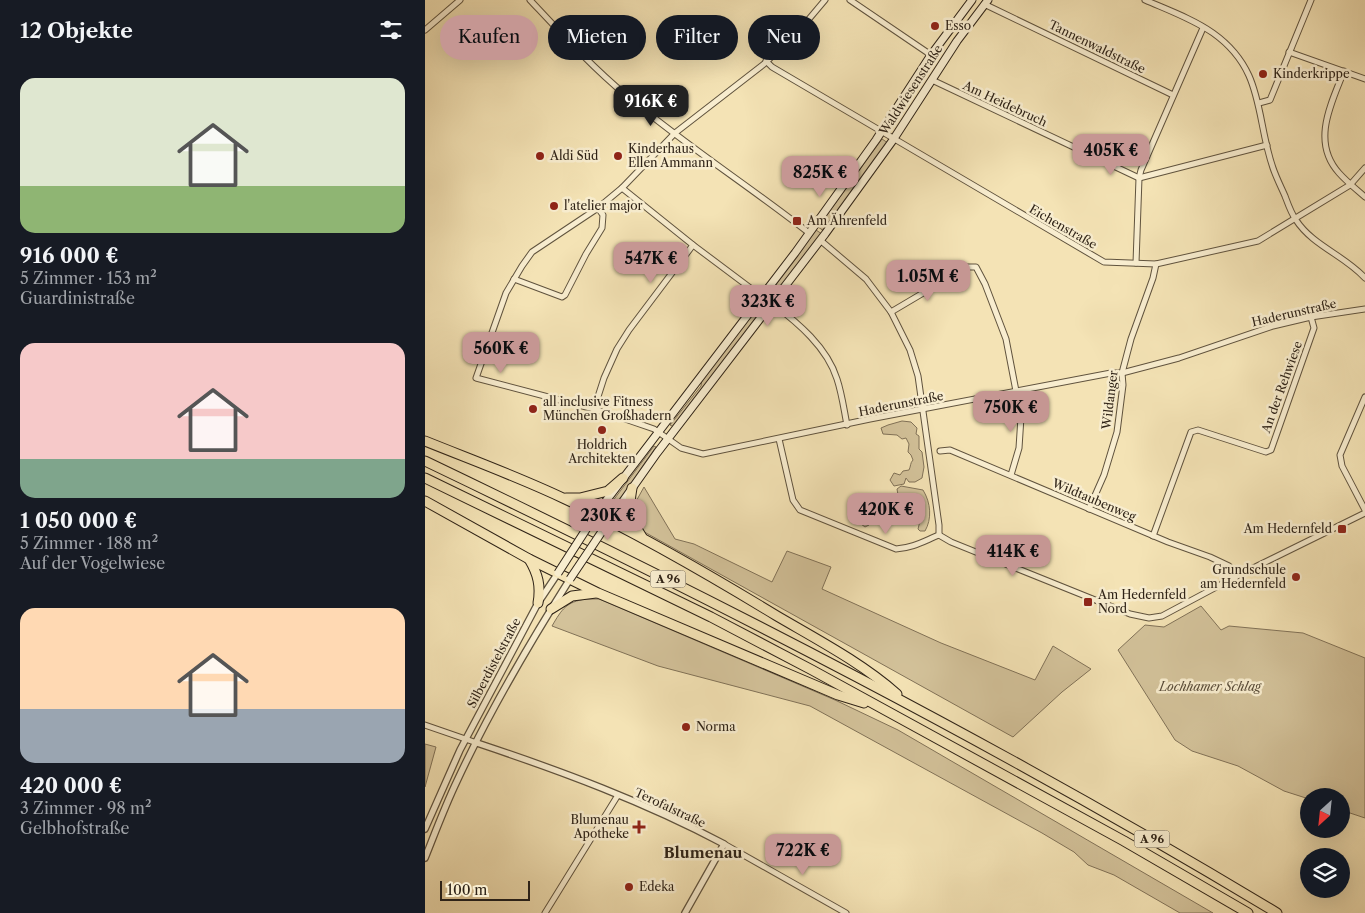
<!DOCTYPE html>
<html lang="de">
<meta charset="utf-8">
<style>
:root{--surface:#171b24;--page:#20242c;--text:#f1f3f6;--muted:#9ea1a6;--accent:#c59692}
body{margin:0;font-family:"Libre Caslon Text",serif;background:var(--page);color:var(--text);height:100vh;display:flex;flex-direction:column;font-size:19px;white-space:nowrap}
*{box-sizing:border-box;margin:0}
p{font-size:16px;color:var(--muted)}
.icon{flex:none;width:28px;height:28px;fill:none;stroke:currentColor;stroke-width:2;stroke-linecap:round;stroke-linejoin:round}
.map{position:relative;flex:1;overflow:hidden}
.sheet{display:flex;flex-direction:column;background:var(--surface);width:425px}
.sheet>*{flex:none}
.top-card{position:absolute;left:15px;top:15px;width:475px;height:45px;display:flex;gap:10px}
.needle{width:32px;rotate:207deg}
.buttons{position:absolute;left:875px;top:788px;display:grid;gap:10px}
.buttons a{display:grid;place-items:center;width:50px;height:50px;border-radius:50%;background:var(--surface);box-shadow:0 5px 20px #0002;font-size:25px}
.scale{position:absolute;left:15px;bottom:12px;width:90px;box-sizing:border-box;padding-left:5px;border:2px solid #2f2317;border-top:0;font-size:14px;line-height:18px;white-space:nowrap;color:#2f2317;-webkit-text-stroke:4px #f8edcf;paint-order:stroke}
.price{position:absolute;translate:-50% -42px;padding:0 11px;border-radius:10px;background:var(--accent);color:#111;font-size:16px;line-height:32px;filter:drop-shadow(0 1px 2px #0008)}
.price::after{content:'';position:absolute;left:50%;top:30px;width:15px;height:11px;margin-left:-8px;background:inherit;clip-path:polygon(0 0,100% 0,50% 100%)}
.price.active{background:#222;color:#fff}
ul{padding:0;list-style:none}
li{display:grid;align-content:center;gap:10px;height:265px;padding:0 20px}
li span{display:grid;place-items:center;height:155px;border-radius:15px;color:#555}
li>.icon{margin-inline-start:auto}
span .icon{width:90px;height:90px;fill:#fffc;stroke-width:1}
li b{font-size:21px}
h2{display:flex;justify-content:space-between;align-items:center;height:60px;padding:0 20px;font-size:21px}
.tag{padding:0 18px;border-radius:22px;background:var(--surface);box-shadow:0 5px 20px #0002;font-size:18px;line-height:45px}
.tag.active{background:var(--accent);color:#111}
main{display:flex;flex:1;min-height:0}
.map>svg:first-child{display:block}
.green{fill:#d3c29a;stroke:#817258}
.lines{fill:none;stroke-linecap:round;stroke-linejoin:round}
.minor-casing{stroke:#60533e;stroke-width:7}
.tertiary-casing{stroke:#60533e;stroke-width:8}
.secondary-casing{stroke:#2f2317;stroke-width:9}
.motorway-casing{stroke:#2f2317;stroke-width:11}
.minor{stroke:#f8edcf;stroke-width:5}
.tertiary{stroke:#f8edcf;stroke-width:5.5}
.secondary{stroke:#f8edcf;stroke-width:7}
.motorway{stroke:#f4e3b5;stroke-width:9}
.secondary-bridge-casing{stroke:#2f2317;stroke-width:9;stroke-linecap:butt}
.secondary-bridge{stroke:#f8edcf;stroke-width:7}
.poi-dot{fill:#8f2418;stroke:#f8edcf;stroke-width:2}
.labels{text-anchor:middle;stroke-width:5;stroke-linejoin:round;paint-order:stroke}
.shield{fill:#f8edcf;stroke:#6b604e;stroke-width:1}
.shield-label{font-size:11px;font-weight:bold;fill:#2f2317}
.poi-label{font-size:12px;fill:#2f2317;stroke:#f8edcf;text-anchor:start}
.street-label{font-size:12px;fill:#2f2317;stroke:#f8edcf}
.park-label{font-size:12px;font-style:italic;fill:#584b38;stroke:#f8edcf}
.quarter-label{font-size:15px;font-weight:bold;fill:#2f2317;stroke:#f8edcf}
</style>
<main>
<section class="sheet">
<h2>12 Objekte<svg class="icon" aria-label="filters" viewBox="0 0 24 24"><path d="M4 7h16M4 17h16"/><circle cx="9" cy="7" r="2"/><circle cx="15" cy="17" r="2"/></svg></h2>
<ul>
<li><span style="background:linear-gradient(#dfe7d0 70%,#8fb573 0)"><svg class="icon" aria-label="home" viewBox="0 0 24 24"><path d="M3 11l9-7 9 7M6 9v11h12V9"/></svg></span><div><b>916 000 €</b><p>5 Zimmer · 153 m²</p><p>Guardinistraße</p></div></li>
<li><span style="background:linear-gradient(#f6c9c9 75%,#7fa58c 0)"><svg class="icon" aria-label="home" viewBox="0 0 24 24"><path d="M3 11l9-7 9 7M6 9v11h12V9"/></svg></span><div><b>1 050 000 €</b><p>5 Zimmer · 188 m²</p><p>Auf der Vogelwiese</p></div></li>
<li><span style="background:linear-gradient(#ffd9b3 65%,#9aa5b1 0)"><svg class="icon" aria-label="home" viewBox="0 0 24 24"><path d="M3 11l9-7 9 7M6 9v11h12V9"/></svg></span><div><b>420 000 €</b><p>3 Zimmer · 98 m²</p><p>Gelbhofstraße</p></div></li>
</ul>
</section>
<div class="map">
<svg width="940" height="913" viewBox="0 0 940 913">
<rect width="100%" height="100%" fill="#f4e3b5"/>
<filter id="stains"><feTurbulence type="fractalNoise" baseFrequency=".004" numOctaves="4"/><feColorMatrix values="0 0 0 0 .2 0 0 0 0 .09 0 0 0 0 .02 0 0 0 .5 -.17"/></filter>
<radialGradient id="worn" r=".72"><stop offset=".6" stop-color="#630" stop-opacity="0"/><stop offset="1" stop-color="#630" stop-opacity=".3"/></radialGradient>
<g class="green">
<path d="M457 139 463 143 399 231 393 227Z"/>
<path d="M391 230 397 234 351 293 345 289Z"/>
<path d="M344 291 350 296 249 427 245 425 276 386 277 379Z"/>
<path d="M477 421 486 422 492 428 491 434 494 436V449L497 452 499 467 497 478 490 482H484L481 478 479 484 469 486 465 480 469 473 475 475 478 471 484 470C486 466 485 463 488 460L486 455 483 452 484 444 481 438 477 439 472 435 458 434 456 428 463 425Z"/>
<path d="M229 446 231 447C214 470 200 494 184 517L178 514Z"/>
<path d="M476 486 498 490C506 503 507 519 500 531H495L493 529 496 517 493 508 483 498H476L473 495 472 489Z"/>
<path d="M219 487 250 539 269 544 347 582 362 551 406 567 397 589 516 643 610 680 628 646 666 669 637 692 588 737 214 529 209 505Z"/>
<path d="M446 505 461 511 457 519 445 513 446 518 444 525 440 527 436 524 430 516 433 511 442 507 444 510Z"/>
<path d="M161 599H174L410 700 473 730 788 913H755L689 875 663 865 649 852 617 833 385 706 233 666 127 626C137 609 141 602 161 599Z"/>
<path d="M776 606 796 630 804 626 878 633 940 658V818L916 810V796H884V799L859 791 813 766 767 751 750 740 693 650 720 625 739 627Z"/>
<path d="M0 744 11 747 0 787Z"/>
</g>
<g class="lines">
<g class="minor-casing">
<g id="minor">
<path d="M105 0C136 33 167 67 202 96 260 145 324 186 384 233"/>
<path d="M400 0 373 32 339 64 250 133 197 188 173 208 107 252 97 266 81 293 51 378 169 409 203 420 229 429 256 448 278 454 445 419 686 373H697L754 358 848 326 886 317 940 309"/>
<path d="M425 0 506 55"/>
<path d="M720 0C743 10 768 19 788 33 840 70 830 116 848 168 851 177 856 187 860 196 863 204 866 213 871 220 888 246 919 255 940 278"/>
<path d="M559 4 748 95"/>
<path d="M0 30 35 0"/>
<path d="M864 52 940 79"/>
<path d="M341 61 347 67 679 262 731 264 833 241 925 185 940 168"/>
<path d="M919 71C906 104 886 142 914 173 922 182 931 189 940 197"/>
<path d="M507 80 714 178 842 145"/>
<path d="M834 103 845 100 886 0"/>
<path d="M197 188 268 245 336 296"/>
<path d="M395 240 441 279 466 312 485 350 493 376 514 525V535"/>
<path d="M711 263 714 178 716 170 778 28"/>
<path d="M89 279 137 297 140 295 161 254 177 228 178 215 173 208"/>
<path d="M347 303C373 323 402 347 412 379 417 394 419 410 422 425"/>
<path d="M466 312 542 267H551L560 284 581 339 596 417 594 448 586 475"/>
<path d="M940 397 915 455 917 466 940 510"/>
<path d="M169 409 179 378 192 349 204 330 268 245"/>
<path d="M354 439 368 500 375 510 471 549C488 548 499 541 514 535"/>
<path d="M515 451 525 450 743 542 785 557 804 566 812 576"/>
<path d="M664 509 679 475 692 432 698 385 697 373 706 339 728 278 731 264"/>
<path d="M514 535 526 542 705 614 724 618 737 616 812 576 940 513"/>
<path d="M728 536 766 432 773 430 841 452 846 450 889 328 886 317"/>
<path d="M0 725 52 743"/>
<path d="M299 844 421 913"/>
<path d="M120 913 193 795"/>
</g>
</g>
<g class="tertiary-casing">
<g id="tertiary">
<path d="M52 743C136 771 220 802 299 844L260 913"/>
<path d="M0 829 35 750 113 603 133 573"/>
<path d="M0 858C10 833 20 806 32 781 64 712 104 644 145 579"/>
</g>
</g>
<g class="secondary-casing">
<g id="secondary">
<path d="M171 514 370 253 451 140 506 55 547 0"/>
<path d="M184 521 232 453 400 234 468 140 532 41 563 0"/>
</g>
</g>
<g class="motorway-casing">
<g id="motorway">
<path d="M0 441C47 460 94 477 140 499 213 533 283 574 352 616 393 640 437 663 472 694"/>
<path d="M0 461C290 600 577 747 852 913"/>
<path d="M0 478 286 617 387 670 699 841 823 913"/>
<path d="M207 488C203 509 205 519 217 537"/>
<path d="M141 498H155L183 491 198 478"/>
<path d="M0 501 104 559 173 593 413 695 439 703"/>
<path d="M104 559C113 574 116 586 113 603"/>
<path d="M126 609 147 596 171 593"/>
</g>
</g>
<use href="#minor" class="minor"/>
<use href="#tertiary" class="tertiary"/>
<use href="#secondary" class="secondary"/>
<use href="#motorway" class="motorway"/>
<g class="secondary-bridge-casing">
<g id="secondary-bridge">
<path d="M133 573 171 514"/>
<path d="M145 579 184 521"/>
</g>
</g>
<use href="#secondary-bridge" class="secondary-bridge"/>
</g>
<g class="poi-dot">
<circle cx="510" cy="26" r="5"/>
<circle cx="838" cy="74" r="5"/>
<circle cx="115" cy="156" r="5"/>
<circle cx="193" cy="156" r="5"/>
<circle cx="129" cy="206" r="5"/>
<rect x="367" y="216" width="10" height="10" rx="2.5"/>
<circle cx="108" cy="409" r="5"/>
<circle cx="177" cy="430" r="5"/>
<rect x="912" y="524" width="10" height="10" rx="2.5"/>
<circle cx="871" cy="577" r="5"/>
<rect x="658" y="597" width="10" height="10" rx="2.5"/>
<circle cx="261" cy="727" r="5"/>
<path d="M211.5 819.5h5v5h5v5h-5v5h-5v-5h-5v-5h5z"/>
<circle cx="204" cy="887" r="5"/>
</g>
<g class="labels">
<g class="shield">
<rect x="225.5" y="570.5" width="35" height="17" rx="4"/>
<rect x="709.5" y="830.5" width="35" height="17" rx="4"/>
</g>
<g class="shield-label">
<text x="243" y="583">A 96</text>
<text x="727" y="843">A 96</text>
</g>
<g class="poi-label">
<text x="520" y="30">Esso</text>
<text x="848" y="78">Kinderkrippe</text>
<text x="203" y="153">Kinderhaus<tspan x="203" dy="14">Ellen Ammann</tspan></text>
<text x="125" y="160">Aldi Süd</text>
<text x="139" y="210">l'atelier major</text>
<text x="382" y="225">Am Ährenfeld</text>
<text x="118" y="406">all inclusive Fitness<tspan x="118" dy="14">München Großhadern</tspan></text>
<text x="177" y="449" text-anchor="middle">Holdrich<tspan x="177" dy="14">Architekten</tspan></text>
<text x="907" y="533" text-anchor="end">Am Hedernfeld</text>
<text x="861" y="574" text-anchor="end">Grundschule<tspan x="861" dy="14">am Hedernfeld</tspan></text>
<text x="673" y="599">Am Hedernfeld<tspan x="673" dy="14">Nord</tspan></text>
<text x="271" y="731">Norma</text>
<text x="204" y="824" text-anchor="end">Blumenau<tspan x="204" dy="14">Apotheke</tspan></text>
<text x="214" y="891">Edeka</text>
</g>
<g class="street-label">
<text transform="translate(672 47) rotate(26)" y="4">Tannenwaldstraße</text>
<text transform="translate(486 90) rotate(-57)" y="4">Waldwiesenstraße</text>
<text transform="translate(580 104) rotate(25)" y="4">Am Heidebruch</text>
<text transform="translate(638 227) rotate(30)" y="4">Eichenstraße</text>
<text transform="translate(869 313) rotate(-13)" y="4">Haderunstraße</text>
<text transform="translate(857 387) rotate(-70)" y="4">An der Rehwiese</text>
<text transform="translate(685 400) rotate(-83)" y="4">Wildanger</text>
<text transform="translate(476 404) rotate(-11)" y="4">Haderunstraße</text>
<text transform="translate(669 500) rotate(23)" y="4">Wildtaubenweg</text>
<text transform="translate(69 663) rotate(-62)" y="4">Silberdistelstraße</text>
<text transform="translate(245 808) rotate(25)" y="4">Terofalstraße</text>
</g>
<g class="park-label">
<text x="785" y="691">Lochhamer Schlag</text>
</g>
<g class="quarter-label">
<text x="278" y="858">Blumenau</text>
</g>
</g>
<rect width="100%" height="100%" filter="url(#stains)"/>
<rect width="100%" height="100%" fill="url(#worn)"/>
</svg>
<div class="buttons">
<a><svg class="needle" viewBox="-14 -14 28 28"><path d="M0-13l5 13h-10z" fill="#e53935"/><path d="M0 13l5-13h-10z" fill="#9ea1a6"/></svg></a>
<a><svg class="icon" aria-label="layers" viewBox="0 0 24 24"><path d="M12 4l9 5-9 5-9-5zM3 14l9 5 9-5"/></svg></a>
</div>
<div class="scale">100 m</div>
<b class="price active" style="left:226px;top:127px">916K €</b>
<b class="price" style="left:686px;top:176px">405K €</b>
<b class="price" style="left:395px;top:198px">825K €</b>
<b class="price" style="left:226px;top:284px">547K €</b>
<b class="price" style="left:503px;top:302px">1.05M €</b>
<b class="price" style="left:343px;top:327px">323K €</b>
<b class="price" style="left:76px;top:374px">560K €</b>
<b class="price" style="left:586px;top:433px">750K €</b>
<b class="price" style="left:461px;top:535px">420K €</b>
<b class="price" style="left:183px;top:541px">230K €</b>
<b class="price" style="left:588px;top:577px">414K €</b>
<b class="price" style="left:378px;top:876px">722K €</b>
<div class="top-card">
<a class="tag active">Kaufen</a>
<a class="tag">Mieten</a>
<a class="tag">Filter</a>
<a class="tag">Neu</a>
</div>
</div>
</main>
